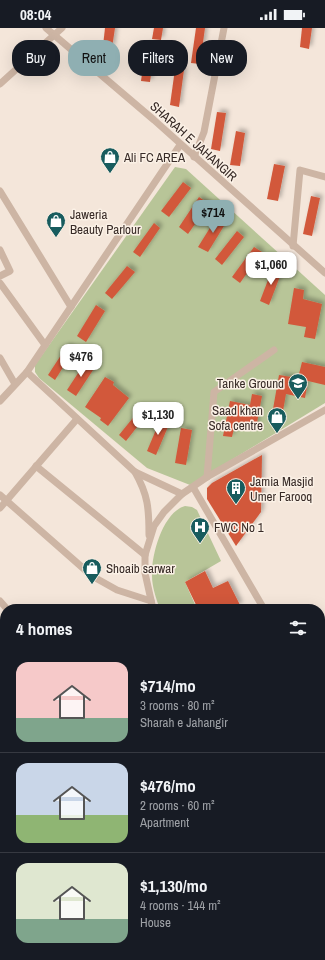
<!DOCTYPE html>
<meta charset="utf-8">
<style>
:root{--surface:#171b24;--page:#20242c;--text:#f1f3f6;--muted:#9ea1a6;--line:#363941;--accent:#8fafb2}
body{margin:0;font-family:"Archivo Narrow",sans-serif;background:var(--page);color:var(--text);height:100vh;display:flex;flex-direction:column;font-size:15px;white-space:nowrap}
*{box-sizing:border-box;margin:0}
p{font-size:13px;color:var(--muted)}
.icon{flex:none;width:22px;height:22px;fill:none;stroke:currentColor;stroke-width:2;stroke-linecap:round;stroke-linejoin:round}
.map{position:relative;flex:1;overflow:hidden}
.sheet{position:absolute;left:0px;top:576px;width:325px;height:356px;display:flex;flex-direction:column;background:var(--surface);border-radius:16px 16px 0 0;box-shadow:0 4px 16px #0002}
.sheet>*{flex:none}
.guide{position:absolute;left:12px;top:12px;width:301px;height:36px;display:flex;gap:8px}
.price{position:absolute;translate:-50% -34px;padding:0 9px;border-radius:8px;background:#fff;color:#222;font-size:13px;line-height:26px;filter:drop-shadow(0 1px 2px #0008)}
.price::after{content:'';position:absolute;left:50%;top:24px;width:12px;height:9px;margin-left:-6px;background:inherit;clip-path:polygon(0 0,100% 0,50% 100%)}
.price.active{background:var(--accent);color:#111}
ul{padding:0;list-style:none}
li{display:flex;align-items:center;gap:12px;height:100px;padding:0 16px}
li+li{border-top:1px solid var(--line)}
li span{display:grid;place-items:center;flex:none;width:112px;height:80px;border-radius:12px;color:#555}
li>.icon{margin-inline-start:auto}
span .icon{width:48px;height:48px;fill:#fffc;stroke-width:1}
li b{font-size:17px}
h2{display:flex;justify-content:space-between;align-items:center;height:48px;padding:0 16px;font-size:17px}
.chip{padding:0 14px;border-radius:16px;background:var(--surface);box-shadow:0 4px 16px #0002;font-size:14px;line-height:36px}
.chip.active{background:var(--accent);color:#111}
.status{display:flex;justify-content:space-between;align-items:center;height:28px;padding:0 20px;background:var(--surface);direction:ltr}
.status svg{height:11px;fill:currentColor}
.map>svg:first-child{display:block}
.green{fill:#b8c598}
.building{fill:#d2583a;filter:url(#shadow)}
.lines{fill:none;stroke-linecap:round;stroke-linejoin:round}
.street{stroke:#cdb5a4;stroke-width:7}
.labels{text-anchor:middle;stroke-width:3;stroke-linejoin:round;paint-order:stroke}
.street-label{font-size:13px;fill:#382b27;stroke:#fbf1e6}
.poi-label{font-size:13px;fill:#382b27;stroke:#fbf1e6;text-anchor:start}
</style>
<div class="status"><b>08:04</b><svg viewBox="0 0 49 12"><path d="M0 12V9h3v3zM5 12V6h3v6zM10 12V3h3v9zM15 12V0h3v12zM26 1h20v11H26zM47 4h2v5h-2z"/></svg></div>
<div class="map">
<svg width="325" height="932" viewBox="0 0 325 932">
<defs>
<filter id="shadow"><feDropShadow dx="3" dy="-3" stdDeviation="2" flood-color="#0004"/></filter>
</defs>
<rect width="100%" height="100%" fill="#f4e6da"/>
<g class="green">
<path d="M175 139 186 141 325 267V375L190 457 147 440 39 350 35 344V337Z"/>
<path d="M185 478 192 479 197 482 221 533 185 554 197 581H160C156 571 152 558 152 548 151 527 163 484 185 478Z"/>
</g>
<g class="building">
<path d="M105 0H115L112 20 103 18Z"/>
<path d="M154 0H163L161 12 152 11Z"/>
<path d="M196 0H205L200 36 191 35Z"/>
<path d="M302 0H312L309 21 300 19Z"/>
<path d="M146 17 155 18 150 54 141 53Z"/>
<path d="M175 41 184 42 179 79 170 77Z"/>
<path d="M217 84 226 85 220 123 211 121Z"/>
<path d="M236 103 245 105 240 138 230 137Z"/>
<path d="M274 136 285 138 278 173 267 171Z"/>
<path d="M183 154 191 160 169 189 161 183Z"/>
<path d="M311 168 320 170 312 208 303 206Z"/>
<path d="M199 169 209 176 188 206 179 199Z"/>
<path d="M218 187 227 193 208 224 198 219Z"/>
<path d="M154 195 160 200 140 229 133 224Z"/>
<path d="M237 203 244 209 222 237 215 231Z"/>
<path d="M254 219 262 224 240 255 232 249Z"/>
<path d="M127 238 135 244 112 271 105 265Z"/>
<path d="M273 239 282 243 269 277 260 273Z"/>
<path d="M294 260 304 262 303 271 322 276 315 311 304 309 306 299 288 296Z"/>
<path d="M96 277 105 283 86 314 77 308Z"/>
<path d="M67 318 74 322 55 352 48 347Z"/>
<path d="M86 333 95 339 76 368 67 362Z"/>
<path d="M302 334 325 339V357L308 353 305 370 286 366 283 383 273 381 279 347 298 350Z"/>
<path d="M105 349 114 354 113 357 129 370 108 398 100 392 101 390 85 379Z"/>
<path d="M252 366 262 368 256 400 235 396 232 409 223 408 230 373 250 377Z"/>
<path d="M141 380 148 385 126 413 119 407Z"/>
<path d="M161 390 170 394 156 427 147 423Z"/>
<path d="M181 400 192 402 186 437 175 435Z"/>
<path d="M262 427 261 484 236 518 207 471V460L212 455Z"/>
<path d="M205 543 213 560 228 553 240 577 231 581H229L228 578 223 581H198L185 554Z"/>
</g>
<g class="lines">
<g class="street">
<path d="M46 0 154 92 325 245"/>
<path d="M0 56 62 0"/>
<path d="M194 129 204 104 224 0"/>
<path d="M0 163 71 279"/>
<path d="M293 218 300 142 325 149"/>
<path d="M0 222 10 243 0 248"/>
<path d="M0 255 45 317"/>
<path d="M0 330 15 356"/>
<path d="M27 344 135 444 182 466"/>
<path d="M0 373 27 344 180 117"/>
<path d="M36 438 145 527"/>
<path d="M135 444C148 467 149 480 149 507"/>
<path d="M207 449 214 364 274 322"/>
<path d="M193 459 264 581"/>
<path d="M0 467 92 548 117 562 151 573"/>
<path d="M0 480 77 391"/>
<path d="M0 573 7 581"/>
<path d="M153 581 145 545V527L154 498 164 484 182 466 207 449 325 382"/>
<path d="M320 605 325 602"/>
<path d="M0 669 5 667"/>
<path d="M320 696 325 704"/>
<path d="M0 738 5 744"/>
<path d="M320 837 325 838"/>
<path d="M0 887 5 888"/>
<path d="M42 932V927"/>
<path d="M122 932 123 927"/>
<path d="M172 932V927"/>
<path d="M290 932V927"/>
<path d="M323 932 324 917"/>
</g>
</g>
<defs>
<g id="shop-pin" transform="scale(1)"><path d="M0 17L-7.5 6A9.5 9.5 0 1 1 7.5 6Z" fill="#185c5e" stroke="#fbf1e6"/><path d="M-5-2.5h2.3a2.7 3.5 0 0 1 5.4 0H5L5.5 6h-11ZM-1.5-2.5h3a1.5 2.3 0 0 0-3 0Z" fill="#fff"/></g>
<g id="school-pin" transform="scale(1)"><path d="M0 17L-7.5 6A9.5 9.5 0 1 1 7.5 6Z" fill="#185c5e" stroke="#fbf1e6"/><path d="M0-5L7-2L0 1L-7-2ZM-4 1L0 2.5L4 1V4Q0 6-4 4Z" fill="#fff"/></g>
<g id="building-pin" transform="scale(1)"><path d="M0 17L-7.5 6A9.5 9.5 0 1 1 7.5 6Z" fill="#185c5e" stroke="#fbf1e6"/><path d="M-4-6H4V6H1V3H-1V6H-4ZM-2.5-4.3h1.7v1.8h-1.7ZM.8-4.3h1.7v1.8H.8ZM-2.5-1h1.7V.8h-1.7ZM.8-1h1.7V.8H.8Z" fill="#fff"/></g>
<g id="hospital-pin" transform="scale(1)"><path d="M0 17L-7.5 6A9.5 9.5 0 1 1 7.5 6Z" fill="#185c5e" stroke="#fbf1e6"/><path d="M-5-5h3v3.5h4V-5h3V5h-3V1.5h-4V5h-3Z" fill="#fff"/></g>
</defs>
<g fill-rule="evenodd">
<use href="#shop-pin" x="110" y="129"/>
<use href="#shop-pin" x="56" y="193"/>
<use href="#school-pin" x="298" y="355"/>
<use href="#shop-pin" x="277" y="389"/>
<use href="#building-pin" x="236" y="460"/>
<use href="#hospital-pin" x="200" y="499"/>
<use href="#shop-pin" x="92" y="540"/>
</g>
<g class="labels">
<g class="street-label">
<text transform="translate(194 113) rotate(42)" y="5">SHARAH E JAHANGIR</text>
</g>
<g class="poi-label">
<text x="124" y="134">Ali FC AREA</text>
<text x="70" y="191">Jaweria<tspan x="70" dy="15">Beauty Parlour</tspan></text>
<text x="284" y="360" text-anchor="end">Tanke Ground</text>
<text x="263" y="387" text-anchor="end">Saad khan<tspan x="263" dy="15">Sofa centre</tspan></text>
<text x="250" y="458">Jamia Masjid<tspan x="250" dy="15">Umer Farooq</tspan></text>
<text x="214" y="504">FWC No 1</text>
<text x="106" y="545">Shoaib sarwar</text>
</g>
</g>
</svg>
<b class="price active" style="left:213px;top:206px">$714</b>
<b class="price" style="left:271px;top:258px">$1,060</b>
<b class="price" style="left:81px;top:350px">$476</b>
<b class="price" style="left:158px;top:408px">$1,130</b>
<div class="guide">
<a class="chip">Buy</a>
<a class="chip active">Rent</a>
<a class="chip">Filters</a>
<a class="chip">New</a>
</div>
<section class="sheet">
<h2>4 homes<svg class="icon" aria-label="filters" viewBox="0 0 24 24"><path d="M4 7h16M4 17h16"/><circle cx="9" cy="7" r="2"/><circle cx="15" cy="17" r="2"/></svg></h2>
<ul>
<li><span style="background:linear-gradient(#f6c9c9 70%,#7fa58c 0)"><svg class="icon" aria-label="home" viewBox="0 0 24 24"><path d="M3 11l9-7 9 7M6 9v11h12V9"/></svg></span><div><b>$714/mo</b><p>3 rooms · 80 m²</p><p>Sharah e Jahangir</p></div></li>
<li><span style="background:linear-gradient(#c9d6e8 65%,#8fb573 0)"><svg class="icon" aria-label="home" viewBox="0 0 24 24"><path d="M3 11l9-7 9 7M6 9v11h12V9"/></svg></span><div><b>$476/mo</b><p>2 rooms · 60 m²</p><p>Apartment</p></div></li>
<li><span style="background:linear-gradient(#dfe7d0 70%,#7fa58c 0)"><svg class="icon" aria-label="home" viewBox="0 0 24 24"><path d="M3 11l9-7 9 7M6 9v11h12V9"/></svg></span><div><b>$1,130/mo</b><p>4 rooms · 144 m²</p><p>House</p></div></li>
</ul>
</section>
</div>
